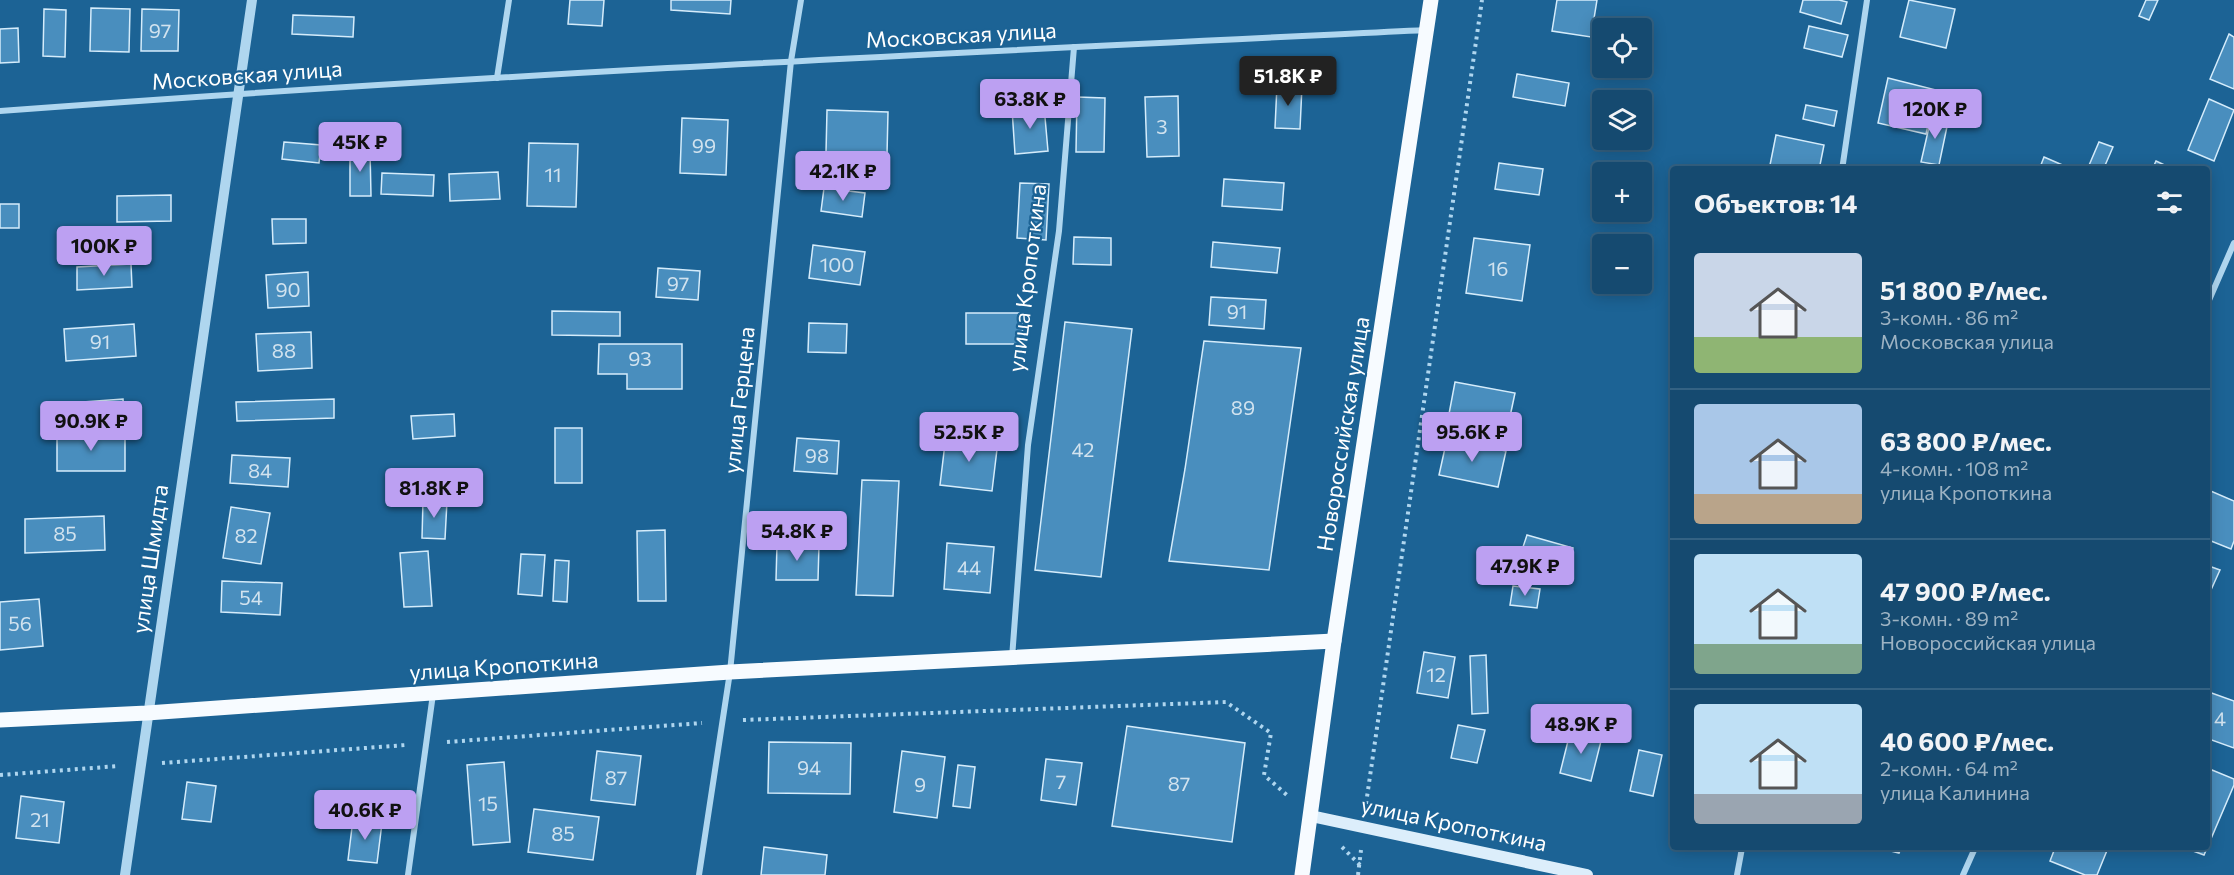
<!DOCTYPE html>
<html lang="ru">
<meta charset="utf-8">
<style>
:root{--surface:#154a70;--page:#225478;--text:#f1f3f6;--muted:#9db3c3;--line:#346283;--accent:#bca0f2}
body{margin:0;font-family:Commissioner,sans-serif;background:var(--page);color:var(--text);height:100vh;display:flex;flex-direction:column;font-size:22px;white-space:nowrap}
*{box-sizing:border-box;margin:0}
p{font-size:20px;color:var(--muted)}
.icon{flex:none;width:33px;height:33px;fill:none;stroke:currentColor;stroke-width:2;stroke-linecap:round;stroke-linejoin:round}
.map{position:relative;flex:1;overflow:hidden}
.panel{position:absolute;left:1670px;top:166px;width:540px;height:684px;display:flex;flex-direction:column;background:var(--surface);border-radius:6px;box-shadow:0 3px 15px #0003,0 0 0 2px var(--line)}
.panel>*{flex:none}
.buttons{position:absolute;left:1592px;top:18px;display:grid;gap:12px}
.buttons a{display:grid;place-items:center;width:60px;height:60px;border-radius:6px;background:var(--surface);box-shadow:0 3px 15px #0003,0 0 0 2px var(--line);font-size:30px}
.price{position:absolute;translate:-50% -51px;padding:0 14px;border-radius:6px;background:var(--accent);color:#111;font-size:20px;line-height:39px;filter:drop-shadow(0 2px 3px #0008)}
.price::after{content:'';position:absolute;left:50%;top:36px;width:18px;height:14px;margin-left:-9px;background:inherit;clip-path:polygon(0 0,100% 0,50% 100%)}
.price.active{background:#222;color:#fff}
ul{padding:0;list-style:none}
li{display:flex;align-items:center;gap:18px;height:150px;padding:0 24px}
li+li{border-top:2px solid var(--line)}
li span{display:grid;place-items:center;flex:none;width:168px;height:120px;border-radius:6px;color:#555}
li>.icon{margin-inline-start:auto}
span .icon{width:72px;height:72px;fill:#fffc;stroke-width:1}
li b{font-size:26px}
h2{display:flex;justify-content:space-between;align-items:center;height:72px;padding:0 24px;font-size:26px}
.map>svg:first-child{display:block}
.building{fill:#498ebe;stroke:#d5ecfb;stroke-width:1.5}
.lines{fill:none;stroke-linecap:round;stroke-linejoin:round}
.path{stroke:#afd6ef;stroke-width:4;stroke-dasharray:3 4.5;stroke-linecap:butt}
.minor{stroke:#afd6ef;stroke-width:6}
.tertiary{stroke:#afd6ef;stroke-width:10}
.secondary{stroke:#dceefb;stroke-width:12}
.primary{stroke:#f7fbff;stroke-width:15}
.labels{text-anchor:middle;stroke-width:4.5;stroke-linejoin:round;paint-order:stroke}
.number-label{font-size:20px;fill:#d2e3ef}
.street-label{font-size:22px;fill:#fff;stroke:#1c6395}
</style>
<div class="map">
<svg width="2234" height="875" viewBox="0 0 2234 875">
<rect width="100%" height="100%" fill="#1c6395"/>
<g class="building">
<path d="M570 0H604L602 26 568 24Z"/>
<path d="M671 0H731L730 14 671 10Z"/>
<path d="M1557 0H1597L1591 37 1552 31Z"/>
<path d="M1803 0H1839L1847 2 1841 24 1800 12Z"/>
<path d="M1909 0 1955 9 1946 48 1900 37Z"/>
<path d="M2146 0H2158L2149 20 2139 16Z"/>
<path d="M91 8 130 9 129 52 90 51Z"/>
<path d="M44 9 66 10 65 57 43 56Z"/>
<path d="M142 9 179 10 178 51H141Z"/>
<path d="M293 15 354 17 353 37 292 34Z"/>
<path d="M1809 26 1848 35 1842 57 1804 48Z"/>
<path d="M18 28 19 62 0 63V29Z"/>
<path d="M2229 34 2234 37V89L2210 79Z"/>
<path d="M1517 74 1569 83 1565 106 1513 97Z"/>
<path d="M1888 78 1936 90 1926 134 1878 123Z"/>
<path d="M1277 85 1302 86 1300 129 1275 128Z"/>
<path d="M1178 96 1179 156 1147 157 1145 97Z"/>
<path d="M1077 97 1105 98 1104 152H1076Z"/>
<path d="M2209 99 2234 110 2214 161 2188 150Z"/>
<path d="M1806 105 1837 111 1834 126 1803 119Z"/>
<path d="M1044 106 1048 151 1015 154 1012 109Z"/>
<path d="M827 110 888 112 887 155 826 153Z"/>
<path d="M1932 114 1949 117 1939 165 1921 162Z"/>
<path d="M682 118 728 120 726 175 680 173Z"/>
<path d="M1776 135 1824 145 1819 170H1769Z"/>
<path d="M284 142 321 145 319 163 282 159Z"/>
<path d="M2099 142 2113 147 2103 170H2087Z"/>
<path d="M529 143 578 144 576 207 527 206Z"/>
<path d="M350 150H370L371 196H350Z"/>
<path d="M2044 157 2074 170H2039Z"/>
<path d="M2156 161 2175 170H2152Z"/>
<path d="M1499 163 1543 169 1539 195 1495 189Z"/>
<path d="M498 172 500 199 450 201 449 174Z"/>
<path d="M382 173 434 175 433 196 381 194Z"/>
<path d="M1224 179 1284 183 1282 210 1222 206Z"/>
<path d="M1020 183 1049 184 1046 240 1017 238Z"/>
<path d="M824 188 865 193 862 217 821 211Z"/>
<path d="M171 195V221L117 222V196Z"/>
<rect x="0" y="204" width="19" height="24"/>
<path d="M272 219H306V243L273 244Z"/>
<path d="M1074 237 1111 238V265L1073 264Z"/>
<path d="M1474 238 1530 245 1522 301 1466 293Z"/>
<path d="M1213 242 1280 248 1277 273 1211 267Z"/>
<path d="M813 245 865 252 860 285 809 278Z"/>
<path d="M131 264 132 287 77 290V267Z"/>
<path d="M658 268 700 271 698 300 656 297Z"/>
<path d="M308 272 309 306 268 308 266 275Z"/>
<path d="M1211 297 1266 300 1264 329 1209 325Z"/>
<path d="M552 311 620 312V336L552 335Z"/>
<path d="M966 313H1023L1022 344H966Z"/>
<path d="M1065 322 1132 329 1101 577 1035 570Z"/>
<path d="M809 323 847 324 846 353 808 352Z"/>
<path d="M134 324 136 356 66 361 64 329Z"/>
<path d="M311 332 312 368 258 371 256 334Z"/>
<path d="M1204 341 1301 348 1269 570 1169 561 1185 469Z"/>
<path d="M599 344H682V389H627V374H598Z"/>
<path d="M1455 382 1515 393 1508 426 1449 414Z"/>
<path d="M123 399 124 416 43 423 42 405Z"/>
<path d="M334 399V418L237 421 236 402Z"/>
<path d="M454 414 455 436 413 439 411 416Z"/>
<rect x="555" y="428" width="27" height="55"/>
<rect x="57" y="432" width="68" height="39"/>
<path d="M946 435 998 441 992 491 940 485Z"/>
<path d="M797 438 839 441 837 474 794 471Z"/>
<path d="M1447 439 1506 451 1498 487 1439 475Z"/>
<path d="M232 455 290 458 288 487 230 483Z"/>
<path d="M862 480 899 481 893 596 856 595Z"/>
<path d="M2206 489 2234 501V541L2231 549 2206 539Z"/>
<path d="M423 500 447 501 445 539 422 538Z"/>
<path d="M231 507 270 513 261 564 223 558Z"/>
<path d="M104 516 105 550 25 553V519Z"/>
<path d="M665 530 666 601H638L637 531Z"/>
<path d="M1527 535 1573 548 1566 572 1519 559Z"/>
<path d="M947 543 994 547 990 593 944 589Z"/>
<path d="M777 544 819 545 818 580H776Z"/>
<path d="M428 551 432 606 404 607 400 553Z"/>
<path d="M521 554 545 555 542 596 518 594Z"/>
<path d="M555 560 569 561 567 602 553 601Z"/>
<path d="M2206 565 2220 570 2206 601Z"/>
<path d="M222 581 282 583 280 615 221 612Z"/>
<path d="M1513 586 1540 589 1537 608 1510 605Z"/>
<path d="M39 599 43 646 0 650V602Z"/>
<path d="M1424 652 1455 657 1448 698 1417 693Z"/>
<path d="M1486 655 1488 713 1472 714 1470 656Z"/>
<path d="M2206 691 2234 701V748L2206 738Z"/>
<path d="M1458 725 1485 730 1477 763 1451 758Z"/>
<path d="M1127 726 1245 743 1232 842 1112 826Z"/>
<path d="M1571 729 1602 737 1591 781 1560 773Z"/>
<path d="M769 742 851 743 850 794 768 793Z"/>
<path d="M1639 750 1662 755 1653 796 1630 791Z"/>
<path d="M597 751 641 756 635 805 591 800Z"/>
<path d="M902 751 945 757 937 818 894 812Z"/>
<path d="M1046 759 1082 763 1076 805 1041 800Z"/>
<path d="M504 762 510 842 473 845 467 765Z"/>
<path d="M958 765 975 767 970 808 953 806Z"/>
<path d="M2212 770 2234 779V785L2204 855 2185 848H2206V782Z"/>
<path d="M187 782 216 786 211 822 182 819Z"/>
<path d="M21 796 64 802 59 843 16 838Z"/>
<path d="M534 809 599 817 593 860 528 852Z"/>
<path d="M353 819 382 823 377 863 348 860Z"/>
<path d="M764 847 827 855 825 875H761Z"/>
<path d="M1879 848H1901L1899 853Z"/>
<path d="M2055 848H2108L2097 875H2085L2050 861Z"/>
</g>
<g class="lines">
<g class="path">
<path d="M743 720 1226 702 1271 733 1264 775 1288 796"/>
<path d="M447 742 702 723"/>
<path d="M162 763 406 745"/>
<path d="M0 775 119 766"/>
<path d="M1366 804 1482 0"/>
<path d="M1342 847 1360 865"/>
<path d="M1358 875 1361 850"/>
</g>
<g class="minor">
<path d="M497 78 509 0"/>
<path d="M0 111C475 75 950 53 1426 30"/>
<path d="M1842 170 1867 0"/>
<path d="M2206 307 2234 243"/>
<path d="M1012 658 1028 445 1059 231 1074 47"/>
<path d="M408 875 433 694"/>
<path d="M699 875 730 672 791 61 801 0"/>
<path d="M1737 875 1742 848"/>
<path d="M1963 875 1975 848"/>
</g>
<path class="tertiary" d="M125 875 252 0"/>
<path class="secondary" d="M1311 816 1587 875"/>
<g class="primary">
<path d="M0 720 147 713 730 672 1334 641"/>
<path d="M1302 875 1334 641 1431 0"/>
</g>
</g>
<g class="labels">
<g class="number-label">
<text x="160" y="38">97</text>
<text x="1162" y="134">3</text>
<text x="704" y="153">99</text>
<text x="553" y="182">11</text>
<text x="837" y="272">100</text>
<text x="1498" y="276">16</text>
<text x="678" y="291">97</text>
<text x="288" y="297">90</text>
<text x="1237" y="319">91</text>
<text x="100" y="349">91</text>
<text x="284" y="358">88</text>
<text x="640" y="366">93</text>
<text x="1243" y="415">89</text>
<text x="1083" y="457">42</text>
<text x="817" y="463">98</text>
<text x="260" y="478">84</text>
<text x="65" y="541">85</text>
<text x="246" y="543">82</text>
<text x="969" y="575">44</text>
<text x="251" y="605">54</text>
<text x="20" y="631">56</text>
<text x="1436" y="682">12</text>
<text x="2220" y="726">4</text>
<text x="809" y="775">94</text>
<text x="616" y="785">87</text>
<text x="1061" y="789">7</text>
<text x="1179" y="791">87</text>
<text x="920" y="792">9</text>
<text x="488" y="811">15</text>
<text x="40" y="827">21</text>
<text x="563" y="841">85</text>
</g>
<g class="street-label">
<text transform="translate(961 35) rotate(-3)" y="8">Московская улица</text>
<text transform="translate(247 75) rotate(-4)" y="8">Московская улица</text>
<text transform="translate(1027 278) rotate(-83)" y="8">улица Кропоткина</text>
<text transform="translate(739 400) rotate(-84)" y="8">улица Герцена</text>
<text transform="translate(1343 434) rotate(-81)" y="8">Новороссийская улица</text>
<text transform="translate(150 559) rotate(-82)" y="8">улица Шмидта</text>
<text transform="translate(504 666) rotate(-4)" y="8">улица Кропоткина</text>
<text transform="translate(1454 824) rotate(12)" y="8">улица Кропоткина</text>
</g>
</g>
</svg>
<div class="buttons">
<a><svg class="icon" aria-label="locate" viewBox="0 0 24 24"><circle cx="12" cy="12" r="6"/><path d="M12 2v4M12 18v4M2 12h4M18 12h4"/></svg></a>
<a><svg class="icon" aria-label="layers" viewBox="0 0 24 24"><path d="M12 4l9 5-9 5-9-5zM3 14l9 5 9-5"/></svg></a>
<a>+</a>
<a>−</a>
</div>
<b class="price active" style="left:1288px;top:107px">51.8K ₽</b>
<b class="price" style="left:1030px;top:130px">63.8K ₽</b>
<b class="price" style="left:1935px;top:140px">120K ₽</b>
<b class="price" style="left:360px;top:173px">45K ₽</b>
<b class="price" style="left:843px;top:202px">42.1K ₽</b>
<b class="price" style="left:104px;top:277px">100K ₽</b>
<b class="price" style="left:91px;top:452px">90.9K ₽</b>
<b class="price" style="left:969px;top:463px">52.5K ₽</b>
<b class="price" style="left:1472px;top:463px">95.6K ₽</b>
<b class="price" style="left:434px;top:519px">81.8K ₽</b>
<b class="price" style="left:797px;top:562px">54.8K ₽</b>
<b class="price" style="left:1525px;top:597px">47.9K ₽</b>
<b class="price" style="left:1581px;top:755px">48.9K ₽</b>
<b class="price" style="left:365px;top:841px">40.6K ₽</b>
<section class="panel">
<h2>Объектов: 14<svg class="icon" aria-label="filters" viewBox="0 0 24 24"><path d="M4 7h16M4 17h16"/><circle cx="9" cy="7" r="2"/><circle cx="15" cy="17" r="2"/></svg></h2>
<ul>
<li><span style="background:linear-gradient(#c9d6e8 70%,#8fb573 0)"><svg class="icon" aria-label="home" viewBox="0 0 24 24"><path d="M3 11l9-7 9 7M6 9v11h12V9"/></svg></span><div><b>51 800 ₽/мес.</b><p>3-комн. · 86 m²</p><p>Московская улица</p></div></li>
<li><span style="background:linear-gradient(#a9c7e8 75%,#b9a48a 0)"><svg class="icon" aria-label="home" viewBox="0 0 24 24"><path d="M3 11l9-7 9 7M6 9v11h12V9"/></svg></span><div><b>63 800 ₽/мес.</b><p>4-комн. · 108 m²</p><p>улица Кропоткина</p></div></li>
<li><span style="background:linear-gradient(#bfe0f5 75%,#7fa58c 0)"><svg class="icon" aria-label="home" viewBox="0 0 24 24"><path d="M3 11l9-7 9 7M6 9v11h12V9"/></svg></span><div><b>47 900 ₽/мес.</b><p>3-комн. · 89 m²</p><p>Новороссийская улица</p></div></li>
<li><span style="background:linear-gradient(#bfe0f5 75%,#9aa5b1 0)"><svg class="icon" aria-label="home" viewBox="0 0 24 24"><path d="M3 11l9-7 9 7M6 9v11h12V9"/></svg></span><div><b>40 600 ₽/мес.</b><p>2-комн. · 64 m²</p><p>улица Калинина</p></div></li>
</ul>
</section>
</div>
